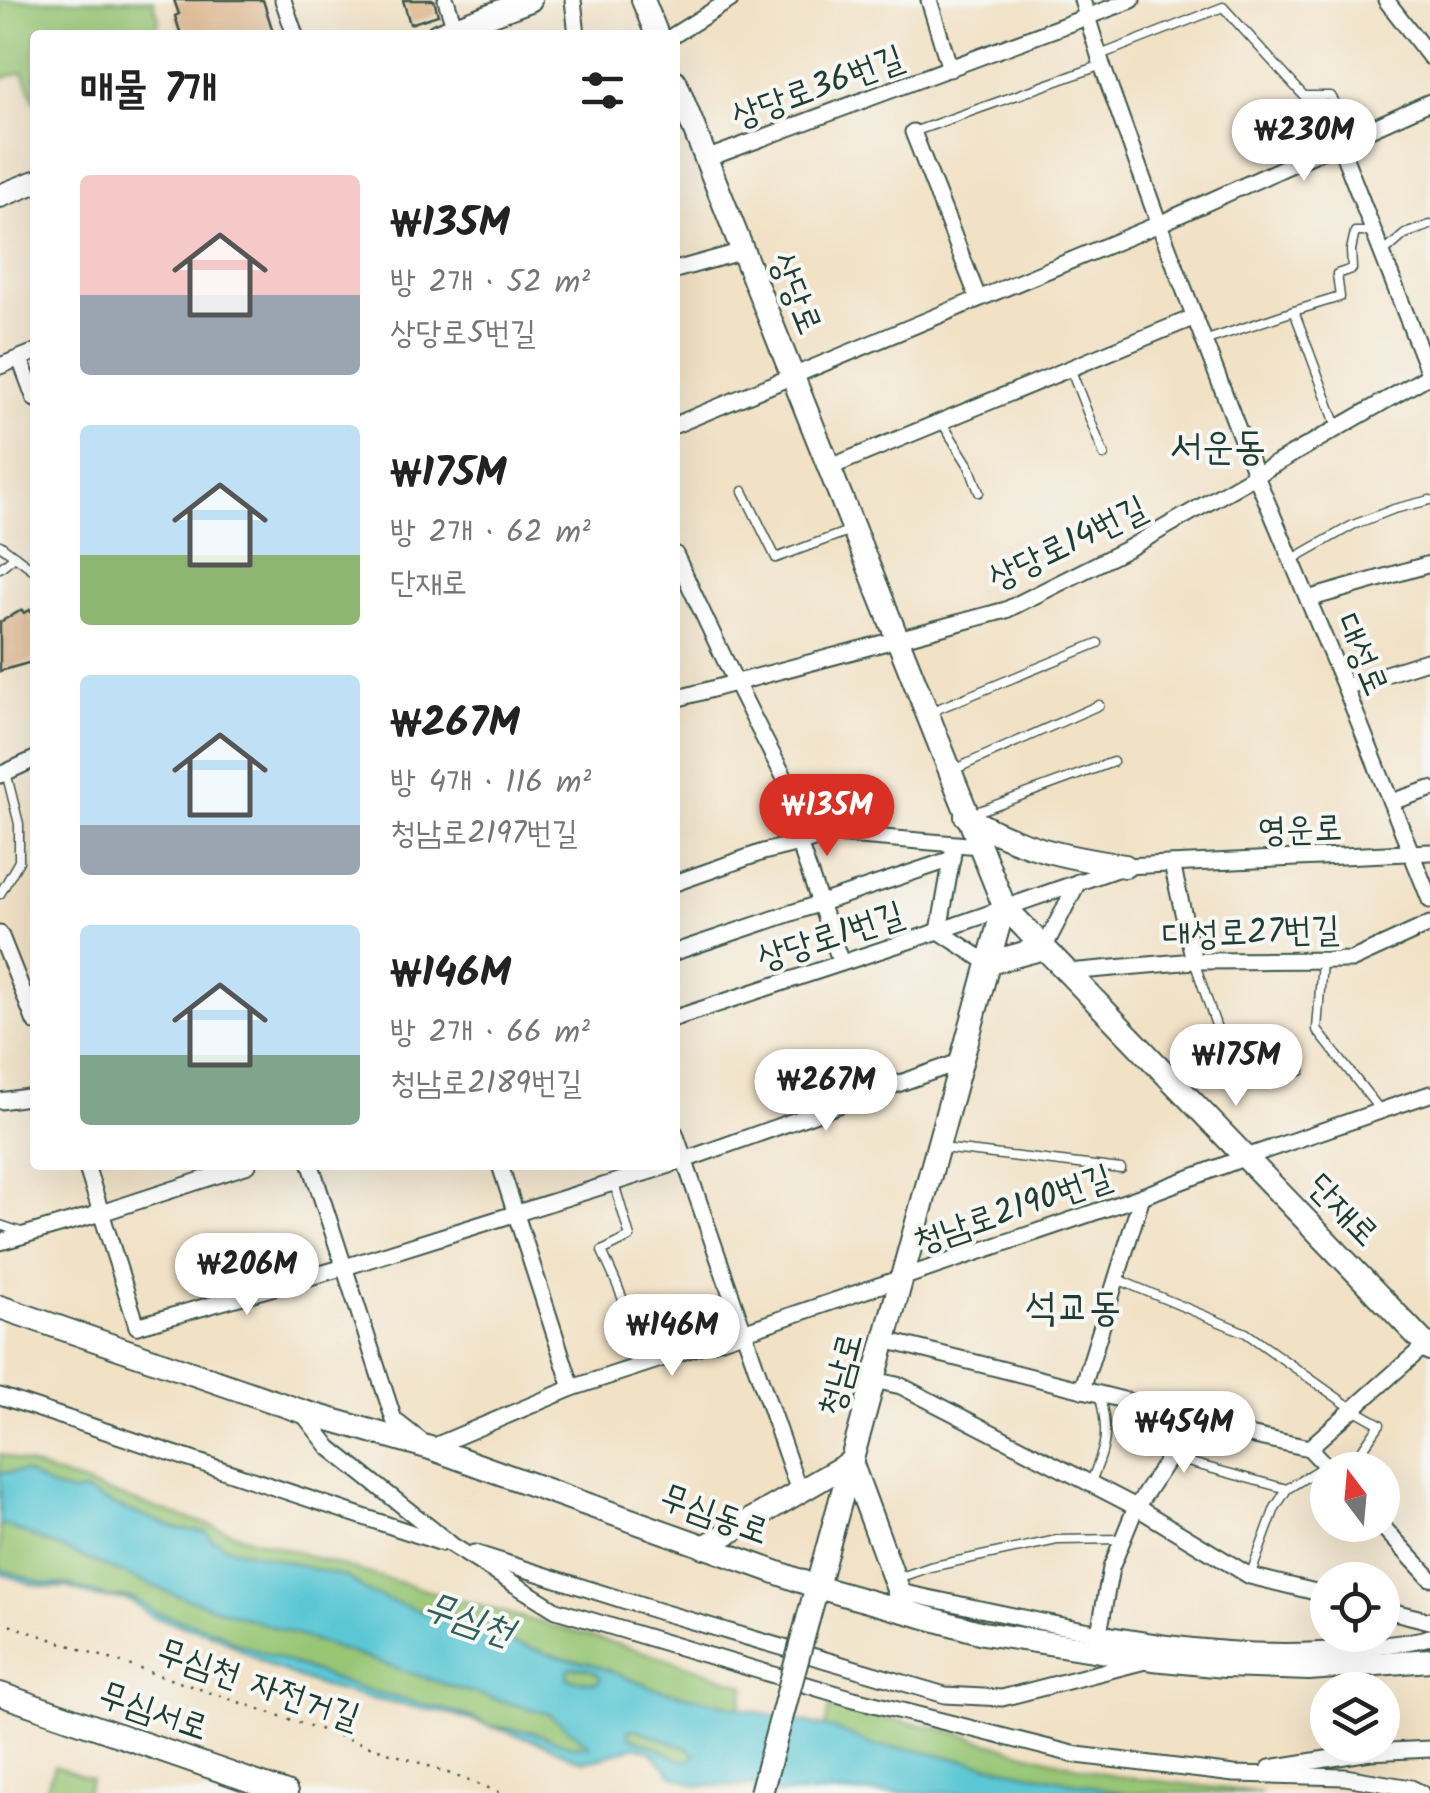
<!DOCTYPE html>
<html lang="ko">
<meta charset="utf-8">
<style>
:root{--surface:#fff;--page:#f6f6f6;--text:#222;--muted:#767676;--accent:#d93025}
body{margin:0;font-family:Kalam,"Poor Story",sans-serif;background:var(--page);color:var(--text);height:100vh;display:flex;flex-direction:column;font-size:38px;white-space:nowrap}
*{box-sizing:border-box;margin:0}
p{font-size:32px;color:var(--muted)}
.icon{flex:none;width:55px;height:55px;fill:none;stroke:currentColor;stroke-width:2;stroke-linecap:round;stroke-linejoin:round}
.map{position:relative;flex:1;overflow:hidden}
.sheet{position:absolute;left:30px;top:30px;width:650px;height:1140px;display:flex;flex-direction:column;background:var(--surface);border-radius:10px;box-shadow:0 10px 40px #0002}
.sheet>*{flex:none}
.needle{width:65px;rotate:344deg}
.buttons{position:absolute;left:1310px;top:1452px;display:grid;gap:20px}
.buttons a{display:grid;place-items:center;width:90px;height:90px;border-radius:50%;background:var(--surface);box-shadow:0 10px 40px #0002;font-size:50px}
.price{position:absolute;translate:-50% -85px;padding:0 22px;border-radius:35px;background:#fff;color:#222;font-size:32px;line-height:65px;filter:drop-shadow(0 2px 5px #0008)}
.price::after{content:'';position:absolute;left:50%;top:60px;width:30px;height:22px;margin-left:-15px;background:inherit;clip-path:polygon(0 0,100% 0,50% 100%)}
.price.on{background:var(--accent);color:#fff}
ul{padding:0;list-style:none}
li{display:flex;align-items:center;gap:30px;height:250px;padding:0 50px}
li span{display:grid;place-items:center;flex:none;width:280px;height:200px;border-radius:10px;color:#555}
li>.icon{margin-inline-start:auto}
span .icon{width:120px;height:120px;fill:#fffc;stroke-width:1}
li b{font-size:42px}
h2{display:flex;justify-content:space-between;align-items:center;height:120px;padding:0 50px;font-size:42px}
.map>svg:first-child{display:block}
.green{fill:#98c674;stroke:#5c8254;stroke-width:2.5}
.water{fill:#5bc7d4;stroke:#3d8284;stroke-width:2.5;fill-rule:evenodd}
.building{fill:#ddb388}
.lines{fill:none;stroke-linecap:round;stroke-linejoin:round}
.lane-casing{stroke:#3e564a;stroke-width:11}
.street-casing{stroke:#3e564a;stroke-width:19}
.secondary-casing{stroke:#3e564a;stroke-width:26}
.path{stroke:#3e564a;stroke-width:2.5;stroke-dasharray:2.5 8;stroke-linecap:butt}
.lane{stroke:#fff;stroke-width:8}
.street{stroke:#fff;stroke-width:15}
.secondary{stroke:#fff;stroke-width:22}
.secondary-bridge-casing{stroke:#3e564a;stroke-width:26;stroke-linecap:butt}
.secondary-bridge{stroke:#fff;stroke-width:22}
.labels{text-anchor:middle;stroke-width:8;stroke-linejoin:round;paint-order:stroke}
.street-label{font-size:35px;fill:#1f3d34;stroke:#f6f6f2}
.water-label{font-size:38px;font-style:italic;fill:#2e605c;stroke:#f6f6f2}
.quarter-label{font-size:40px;fill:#1f3d34;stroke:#f6f6f2}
</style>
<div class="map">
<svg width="1430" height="1793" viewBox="0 0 1430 1793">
<rect width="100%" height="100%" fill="#f6f6f2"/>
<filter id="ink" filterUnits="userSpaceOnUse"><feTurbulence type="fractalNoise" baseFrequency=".01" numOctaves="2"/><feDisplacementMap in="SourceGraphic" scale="20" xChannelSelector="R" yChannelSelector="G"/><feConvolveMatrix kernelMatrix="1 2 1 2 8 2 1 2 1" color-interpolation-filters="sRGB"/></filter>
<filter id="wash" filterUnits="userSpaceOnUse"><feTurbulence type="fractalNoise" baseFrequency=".0048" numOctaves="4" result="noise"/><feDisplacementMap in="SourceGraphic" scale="40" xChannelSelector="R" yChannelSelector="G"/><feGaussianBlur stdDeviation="2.25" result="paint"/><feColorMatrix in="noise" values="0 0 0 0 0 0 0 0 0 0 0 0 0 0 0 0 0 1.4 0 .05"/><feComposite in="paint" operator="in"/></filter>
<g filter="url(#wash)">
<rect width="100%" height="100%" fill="#f1e1c5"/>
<g class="green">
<path d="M0 0H153L159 19 155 35H35V103L23 72 0 79Z"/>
<path d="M0 1454C156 1512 317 1559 477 1605 568 1631 658 1653 746 1686L740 1709 650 1687 590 1663 566 1659 485 1634 369 1593 346 1577 222 1546 213 1541 207 1532 178 1529 116 1506 85 1492 73 1493 52 1488 24 1472 0 1473Z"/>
<path d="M0 1523 168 1592 453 1687 550 1714 591 1746H570L533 1732 490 1726 463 1714 361 1689 234 1642 219 1632 153 1611 135 1599 122 1597 108 1598 70 1585 46 1584 0 1569Z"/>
<path d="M573 1667C586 1668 595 1668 601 1679L595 1683C585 1680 576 1682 567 1677L568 1670Z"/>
<path d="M829 1708 947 1730 1014 1750 1114 1776 1262 1793H1126L909 1749 874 1746 825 1728Z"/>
<path d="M635 1729 687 1747 697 1755 691 1761 677 1759 656 1747 629 1737V1730Z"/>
<path d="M54 1766 91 1779 86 1793H45Z"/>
</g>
<path class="water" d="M24 1472 52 1488 73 1493 85 1492 116 1506 178 1529 207 1532 212 1541 218 1540 223 1546 346 1577 369 1593 485 1634 566 1659 590 1663 650 1687 837 1730 874 1746 909 1749 1126 1793H769L751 1785 700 1786 673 1776 650 1751 636 1746 597 1759 584 1761 571 1757 548 1745 455 1715 371 1699 320 1686 275 1669 215 1635 150 1616 133 1602 123 1599 98 1598 67 1587 52 1588 31 1584 0 1573V1569L46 1584 70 1585 108 1598 122 1597 135 1599 153 1611 219 1632 234 1642 361 1689 463 1714 490 1726 533 1732 570 1746 590 1745 549 1714 453 1687 168 1592 0 1523V1473ZM573 1667C585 1668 595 1668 601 1679L595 1683C586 1680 576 1682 567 1678L568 1670ZM636 1729 686 1747 696 1755 690 1761 677 1759 656 1747 629 1737V1730Z"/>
<g id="blocks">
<g class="building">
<path d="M174 0H263L274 35H181L175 16 179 14Z"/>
<path d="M403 0H434L438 15 410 24Z"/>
<path d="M22 610 24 613 30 610 35 624V661L0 671V622Z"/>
</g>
</g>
</g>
<g filter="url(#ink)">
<use href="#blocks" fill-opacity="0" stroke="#3e564a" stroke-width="2.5"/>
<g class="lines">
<g class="lane-casing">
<g id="lane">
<path d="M1100 55 1223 7 1304 96H1331L1354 136"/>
<path d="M913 132 1102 65"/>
<path d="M1382 254 1405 234 1430 225"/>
<path d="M1294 311 1340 297 1337 274 1352 269 1351 250 1355 232H1374"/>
<path d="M1204 341 1294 311 1338 429"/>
<path d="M1070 368 1104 455"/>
<path d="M941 421 969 466 979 492"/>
<path d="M743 491 776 558 851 530"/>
<path d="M0 545 35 571"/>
<path d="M1291 560 1353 525 1394 509 1430 500"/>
<path d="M0 568 15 556"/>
<path d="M930 712 1098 643"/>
<path d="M953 770 1099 705"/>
<path d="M971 814 1113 762"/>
<path d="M0 894 19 861V824L6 772"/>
<path d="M1194 961 1223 1046 1301 1071"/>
<path d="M1322 961 1317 1030 1380 1110"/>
<path d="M942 1148 1121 1169"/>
<path d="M614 1183 630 1237 602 1251C620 1291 637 1323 633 1368"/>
<path d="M0 1225 24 1233"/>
<path d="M1117 1279 1246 1333 1353 1409 1380 1424 1348 1470"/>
<path d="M1169 1457 1287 1489 1324 1466"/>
<path d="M1090 1484C1106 1446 1110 1434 1099 1394"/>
<path d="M1250 1576 1275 1508 1287 1489"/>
<path d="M898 1578 930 1567 1057 1540 1123 1539"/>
</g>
</g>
<g class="street-casing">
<g id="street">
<path d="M283 0 295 35"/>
<path d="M446 0 457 35"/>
<path d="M573 0 577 35"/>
<path d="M929 0 950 69"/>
<path d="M1082 0 1102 65 1159 224 1256 476 1345 687 1430 900"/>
<path d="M1386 0 1430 57"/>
<path d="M674 35 730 0"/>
<path d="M913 132 978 298"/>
<path d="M1339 143 1430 376"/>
<path d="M706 159 1132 0"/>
<path d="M675 270 743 251"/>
<path d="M20 359 35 399"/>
<path d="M0 366 35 352"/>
<path d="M675 425 1159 224 1430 102"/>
<path d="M828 468 1195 317"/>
<path d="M675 554C720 651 765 746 818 838"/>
<path d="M1308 599 1430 564"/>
<path d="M1345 687 1430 660"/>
<path d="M675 699 1006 610 1129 548 1430 375"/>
<path d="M0 775 35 759"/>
<path d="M1391 802 1430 789"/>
<path d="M799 843 841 963"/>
<path d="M953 852 939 931 988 963"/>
<path d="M1172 864 1194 961"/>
<path d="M675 883 763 852 835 834 980 846"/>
<path d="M0 934 35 1022"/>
<path d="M1044 948 1078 882"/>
<path d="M675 952 952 859"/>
<path d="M1068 972 1194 961 1351 960 1430 924"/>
<path d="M675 1018 939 931 1125 866 1430 852"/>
<path d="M0 1101 35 1096"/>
<path d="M675 1133 799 1491"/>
<path d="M679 1162 962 1061"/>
<path d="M86 1165 137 1326"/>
<path d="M311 1165 394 1420 430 1448 572 1388 743 1332 1142 1196 1246 1157 1430 1094"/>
<path d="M500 1165 572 1388"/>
<path d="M0 1242 101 1213 248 1165"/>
<path d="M137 1326 345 1267 670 1165"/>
<path d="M885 1340 1175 1413 1222 1429 1309 1448 1330 1470"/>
<path d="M874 1380 901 1386 1136 1507 1250 1576 1328 1595"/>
<path d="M1082 1390 1142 1196"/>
<path d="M0 1396 442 1543"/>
<path d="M301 1411 330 1448 453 1546 556 1610 854 1699 1077 1755 1234 1774 1345 1777 1411 1788 1421 1793"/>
<path d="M1309 1448 1430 1341"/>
<path d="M1381 1525 1430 1578"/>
<path d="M474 1553 658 1611 945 1695 1002 1698 1145 1661"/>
<path d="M899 1592C1049 1622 1200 1664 1354 1648 1379 1645 1406 1644 1430 1637"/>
<path d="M1382 1609 1430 1621"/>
<path d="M1099 1633 1111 1568 1135 1509 1194 1420"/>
<path d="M1270 1768 1370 1752 1430 1749"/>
</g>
</g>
<g class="secondary-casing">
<g id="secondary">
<path d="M643 0 657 35"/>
<path d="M437 35 530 0"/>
<path d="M675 81 1004 906 1430 1349"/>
<path d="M0 196 35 182"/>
<path d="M966 816C1015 847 1068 858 1125 866"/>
<path d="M988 963 1044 948"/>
<path d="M0 1307 301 1411 430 1448 817 1587 983 1633 1152 1659 1225 1666 1309 1669 1430 1660"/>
<path d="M704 1547 851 1462 906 1611"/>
<path d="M808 1619 1004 906"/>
<path d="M0 1694 286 1793"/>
</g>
</g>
<path class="path" d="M0 1622 426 1765 502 1793"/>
<use href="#lane" class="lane"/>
<use href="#street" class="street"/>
<use href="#secondary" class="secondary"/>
<g class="secondary-bridge-casing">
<path id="secondary-bridge" d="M761 1793 808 1619"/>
</g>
<use href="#secondary-bridge" class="secondary-bridge"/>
</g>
</g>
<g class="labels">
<g class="street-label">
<text transform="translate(817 86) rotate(-20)" y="12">상당로36번길</text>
<text transform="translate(797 293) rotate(68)" y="12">상당로</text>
<text transform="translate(1067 542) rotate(-26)" y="12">상당로14번길</text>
<text transform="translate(1363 654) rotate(67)" y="12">대성로</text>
<text transform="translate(1300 828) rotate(-2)" y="12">영운로</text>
<text transform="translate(1251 931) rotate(-2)" y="12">대성로27번길</text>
<text transform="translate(830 935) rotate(-18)" y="12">상당로1번길</text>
<text transform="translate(1012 1208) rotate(-19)" y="12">청남로2190번길</text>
<text transform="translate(1344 1209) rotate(46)" y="12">단재로</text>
<text transform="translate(839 1374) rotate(-75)" y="12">청남로</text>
<text transform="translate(715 1513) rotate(20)" y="12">무심동로</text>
<text transform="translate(259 1683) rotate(19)" y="12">무심천 자전거길</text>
<text transform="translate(154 1710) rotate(19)" y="12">무심서로</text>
</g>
<g class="water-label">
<text transform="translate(469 1618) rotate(19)" y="13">무심천</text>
</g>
<g class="quarter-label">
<text x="1218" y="459">서운동</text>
<text x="1073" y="1320">석교동</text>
</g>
</g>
</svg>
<div class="buttons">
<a><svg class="needle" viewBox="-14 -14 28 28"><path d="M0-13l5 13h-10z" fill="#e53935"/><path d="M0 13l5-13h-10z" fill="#767676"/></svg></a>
<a><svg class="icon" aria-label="locate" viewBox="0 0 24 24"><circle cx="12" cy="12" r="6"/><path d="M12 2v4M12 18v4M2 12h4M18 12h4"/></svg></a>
<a><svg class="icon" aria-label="layers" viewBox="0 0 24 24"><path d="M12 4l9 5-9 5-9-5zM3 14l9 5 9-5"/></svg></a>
</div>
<b class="price" style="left:1304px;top:184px">₩230M</b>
<b class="price on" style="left:827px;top:859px">₩135M</b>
<b class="price" style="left:1236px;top:1109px">₩175M</b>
<b class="price" style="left:826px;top:1134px">₩267M</b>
<b class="price" style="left:247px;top:1318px">₩206M</b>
<b class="price" style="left:672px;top:1379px">₩146M</b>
<b class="price" style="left:1184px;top:1476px">₩454M</b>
<section class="sheet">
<h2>매물 7개<svg class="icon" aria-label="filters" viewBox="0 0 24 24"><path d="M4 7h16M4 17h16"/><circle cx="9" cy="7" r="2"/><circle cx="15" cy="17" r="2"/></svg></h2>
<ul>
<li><span style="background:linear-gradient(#f6c9c9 60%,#9aa5b1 0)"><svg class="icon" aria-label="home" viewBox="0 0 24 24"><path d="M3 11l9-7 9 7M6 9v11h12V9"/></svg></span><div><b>₩135M</b><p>방 2개 · 52 m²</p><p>상당로5번길</p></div></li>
<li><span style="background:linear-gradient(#bfe0f5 65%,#8fb573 0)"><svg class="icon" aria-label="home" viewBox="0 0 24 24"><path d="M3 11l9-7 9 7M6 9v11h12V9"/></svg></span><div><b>₩175M</b><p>방 2개 · 62 m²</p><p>단재로</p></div></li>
<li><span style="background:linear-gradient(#bfe0f5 75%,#9aa5b1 0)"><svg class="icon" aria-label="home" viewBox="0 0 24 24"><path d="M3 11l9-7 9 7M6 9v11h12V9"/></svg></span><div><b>₩267M</b><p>방 4개 · 116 m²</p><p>청남로2197번길</p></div></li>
<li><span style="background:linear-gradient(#bfe0f5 65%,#7fa58c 0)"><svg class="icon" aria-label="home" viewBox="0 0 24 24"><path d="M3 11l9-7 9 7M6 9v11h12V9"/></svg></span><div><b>₩146M</b><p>방 2개 · 66 m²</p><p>청남로2189번길</p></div></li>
</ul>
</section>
</div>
